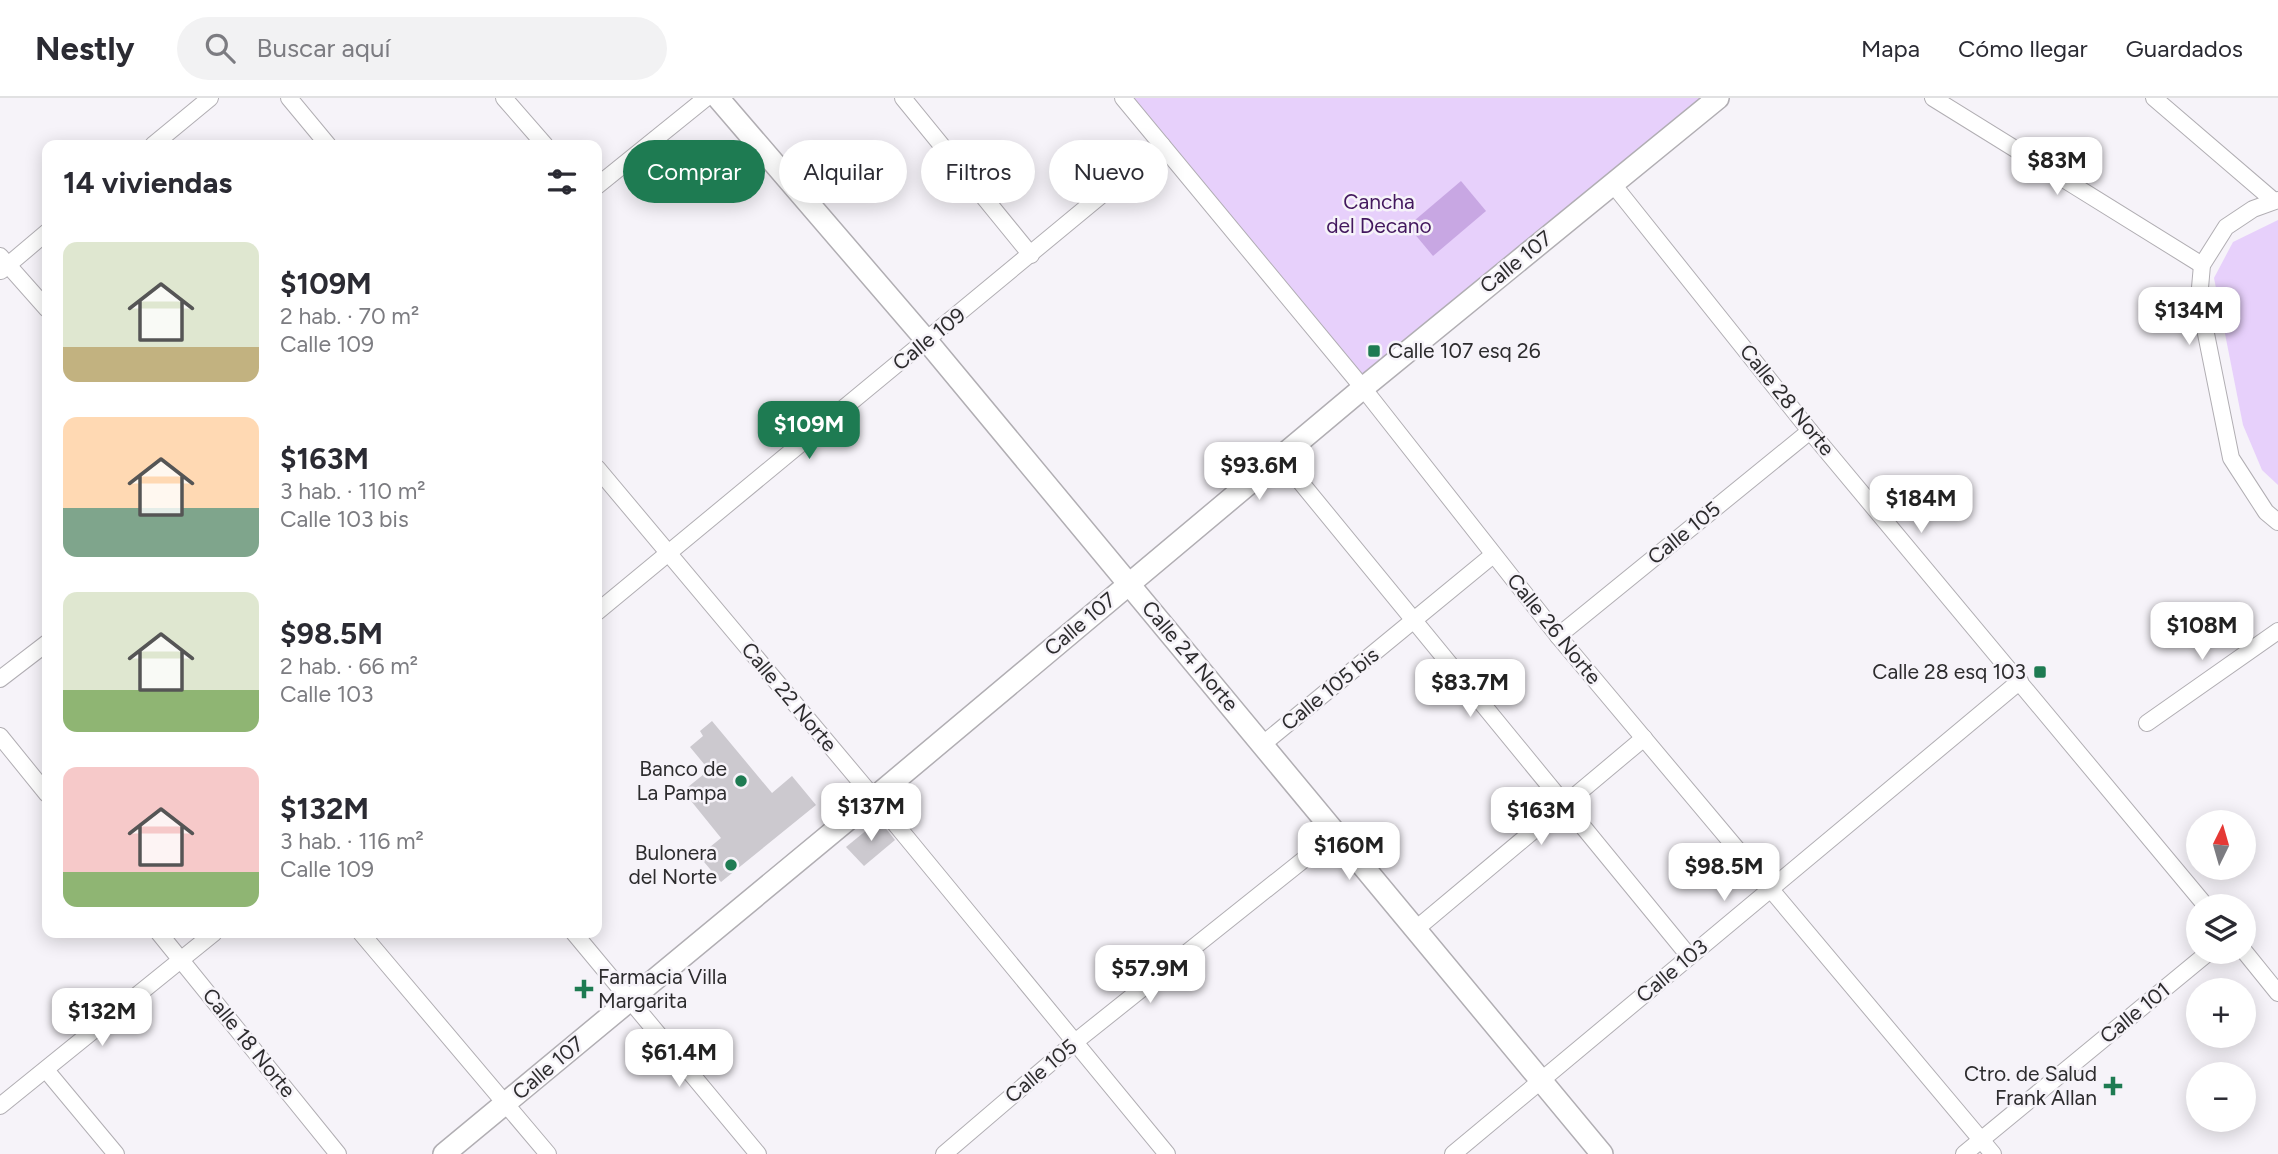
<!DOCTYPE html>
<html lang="es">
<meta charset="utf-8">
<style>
:root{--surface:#fff;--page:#f2f2f3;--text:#2b2b33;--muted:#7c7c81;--line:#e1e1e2;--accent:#1e7b52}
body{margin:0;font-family:Figtree,sans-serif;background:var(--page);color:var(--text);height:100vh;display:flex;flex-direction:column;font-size:26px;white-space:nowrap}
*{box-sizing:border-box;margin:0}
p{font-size:23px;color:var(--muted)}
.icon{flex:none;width:38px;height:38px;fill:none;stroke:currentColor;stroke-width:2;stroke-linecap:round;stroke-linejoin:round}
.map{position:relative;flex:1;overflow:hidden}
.side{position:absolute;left:42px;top:42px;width:560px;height:798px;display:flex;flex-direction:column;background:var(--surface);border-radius:14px;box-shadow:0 4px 18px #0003}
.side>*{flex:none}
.hud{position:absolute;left:623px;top:42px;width:665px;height:63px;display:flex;gap:14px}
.needle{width:46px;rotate:5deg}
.controls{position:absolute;left:2186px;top:712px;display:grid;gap:14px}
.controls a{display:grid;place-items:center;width:70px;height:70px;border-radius:50%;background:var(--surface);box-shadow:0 4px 18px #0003;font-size:35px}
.price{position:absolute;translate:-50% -60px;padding:0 16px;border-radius:14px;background:#fff;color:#222;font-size:23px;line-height:46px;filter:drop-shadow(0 2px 4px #0008)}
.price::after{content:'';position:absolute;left:50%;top:42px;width:21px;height:16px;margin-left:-10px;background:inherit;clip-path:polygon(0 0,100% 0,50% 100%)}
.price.on{background:var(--accent);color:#fff}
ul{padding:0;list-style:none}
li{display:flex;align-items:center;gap:21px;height:175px;padding:0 21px}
li span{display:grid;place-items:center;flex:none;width:196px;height:140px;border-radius:14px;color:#555}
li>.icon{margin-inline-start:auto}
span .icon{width:84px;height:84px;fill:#fffc;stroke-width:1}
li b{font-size:30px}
h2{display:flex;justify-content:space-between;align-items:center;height:84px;padding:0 21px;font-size:30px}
.chip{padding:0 24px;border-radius:32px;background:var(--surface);box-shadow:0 4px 18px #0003;font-size:24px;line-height:63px}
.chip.on{background:var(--accent);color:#fff}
header{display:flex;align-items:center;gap:42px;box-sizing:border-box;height:98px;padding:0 35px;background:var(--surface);border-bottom:2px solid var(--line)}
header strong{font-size:33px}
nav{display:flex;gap:38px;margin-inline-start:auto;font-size:24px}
.search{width:490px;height:63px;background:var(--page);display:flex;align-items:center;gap:18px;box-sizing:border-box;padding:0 24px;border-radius:38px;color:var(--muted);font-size:26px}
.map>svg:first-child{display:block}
.green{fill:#e7d0fb}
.water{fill:#c8a7e3}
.building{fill:#ccc9cf}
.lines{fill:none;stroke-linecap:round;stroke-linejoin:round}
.street-casing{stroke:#b1aeb3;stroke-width:18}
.secondary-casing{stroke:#b1aeb3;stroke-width:24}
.street{stroke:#fff;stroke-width:16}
.secondary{stroke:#fff;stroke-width:21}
.poi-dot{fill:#1e7b52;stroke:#f6f3f9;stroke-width:2.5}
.labels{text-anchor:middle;stroke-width:5;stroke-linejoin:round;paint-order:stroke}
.park-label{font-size:21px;fill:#43185e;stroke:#f6f3f9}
.street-label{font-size:21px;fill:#2d2c2e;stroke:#f6f3f9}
.poi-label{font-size:21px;fill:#2d2c2e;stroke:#f6f3f9;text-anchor:end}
</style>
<header>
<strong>Nestly</strong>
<div class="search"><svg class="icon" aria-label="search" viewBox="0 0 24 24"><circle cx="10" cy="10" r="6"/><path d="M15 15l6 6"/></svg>Buscar aquí</div>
<nav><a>Mapa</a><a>Cómo llegar</a><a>Guardados</a></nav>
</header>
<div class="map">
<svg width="2278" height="1056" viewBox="0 0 2278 1056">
<rect width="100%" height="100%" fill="#f6f3f9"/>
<g class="green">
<path d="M1129 0H1702L1363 280Z"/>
<path d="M2278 122V387L2262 372 2243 327 2214 180 2233 144Z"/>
</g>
<path class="water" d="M1461 83 1486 113 1433 158 1408 128Z"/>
<g class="building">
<path d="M712 623 772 695 792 678 816 707 721 784 699 758 721 740 683 693 709 672 690 649 703 638 700 633Z"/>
<path d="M879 722 895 742 864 768 846 749Z"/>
</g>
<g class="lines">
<g class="street-casing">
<g id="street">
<path d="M289 0 328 47"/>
<path d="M504 0 545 47"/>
<path d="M903 0 1031 157"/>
<path d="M1123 0 1363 290 1558 538 1993 1056"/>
<path d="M1933 0 2202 167"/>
<path d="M2154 0 2274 103"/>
<path d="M153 47 210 0"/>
<path d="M1612 85 1810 333 2206 808"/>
<path d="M597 88 706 0"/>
<path d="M2278 102 2253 111 2226 129 2202 167 2199 201 2231 360 2266 414 2278 424"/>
<path d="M0 158 47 211"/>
<path d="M1 173 47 134"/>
<path d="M1280 359 1689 858"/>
<path d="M597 370 874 700 1167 1056"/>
<path d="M597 514 1162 47"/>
<path d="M1558 538 1810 333"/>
<path d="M0 581 47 545"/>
<path d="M2147 625 2278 533"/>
<path d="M0 638 47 696"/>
<path d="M1263 646 1493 457"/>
<path d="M1416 831 1644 640"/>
<path d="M159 835 338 1056"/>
<path d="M361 835 548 1056"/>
<path d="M574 835 758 1056"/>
<path d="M2244 853 2278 895"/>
<path d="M46 972 116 1056"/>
<path d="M0 1008 214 835"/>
<path d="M944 1056 1075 944 1337 735"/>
<path d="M1453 1056 2020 583"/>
<path d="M1964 1056 2209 854"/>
</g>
</g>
<g class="secondary-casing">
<g id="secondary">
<path d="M718 0 927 243 1602 1056"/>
<path d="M444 1056 874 700 1363 290 1718 0"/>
</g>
</g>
<use href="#street" class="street"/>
<use href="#secondary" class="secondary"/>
</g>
<g class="poi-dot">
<rect x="1367" y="246" width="14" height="14" rx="3.5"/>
<rect x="2033" y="567" width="14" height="14" rx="3.5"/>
<circle cx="741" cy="683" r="7"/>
<circle cx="731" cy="767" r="7"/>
<path d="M580.5 880.5h7v7h7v7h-7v7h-7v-7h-7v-7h7z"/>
<path d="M2109.5 977.5h7v7h7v7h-7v7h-7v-7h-7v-7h7z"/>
</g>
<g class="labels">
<g class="park-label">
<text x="1379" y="111">Cancha<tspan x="1379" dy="24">del Decano</tspan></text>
</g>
<g class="street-label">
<text transform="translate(1516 164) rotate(-39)" y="7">Calle 107</text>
<text transform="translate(929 241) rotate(-39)" y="7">Calle 109</text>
<text transform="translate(1787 302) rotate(51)" y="7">Calle 28 Norte</text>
<text transform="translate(1684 435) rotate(-39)" y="7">Calle 105</text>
<text transform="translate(1080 526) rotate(-40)" y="7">Calle 107</text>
<text transform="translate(1554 531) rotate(51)" y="7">Calle 26 Norte</text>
<text transform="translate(1190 558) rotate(50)" y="7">Calle 24 Norte</text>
<text transform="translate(1330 591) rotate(-39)" y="7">Calle 105 bis</text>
<text transform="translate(789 599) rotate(50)" y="7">Calle 22 Norte</text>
<text transform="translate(1672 873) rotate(-40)" y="7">Calle 103</text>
<text transform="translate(2135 915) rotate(-39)" y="7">Calle 101</text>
<text transform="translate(249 945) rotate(51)" y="7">Calle 18 Norte</text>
<text transform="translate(548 970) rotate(-40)" y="7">Calle 107</text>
<text transform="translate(1041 973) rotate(-40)" y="7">Calle 105</text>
</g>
<g class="poi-label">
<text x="1388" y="260" text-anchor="start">Calle 107 esq 26</text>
<text x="2026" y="581">Calle 28 esq 103</text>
<text x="727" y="678">Banco de<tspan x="727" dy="24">La Pampa</tspan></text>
<text x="717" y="762">Bulonera<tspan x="717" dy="24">del Norte</tspan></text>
<text x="598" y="886" text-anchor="start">Farmacia Villa<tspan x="598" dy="24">Margarita</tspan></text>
<text x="2097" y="983">Ctro. de Salud<tspan x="2097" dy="24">Frank Allan</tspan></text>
</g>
</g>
</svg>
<div class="controls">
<a><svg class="needle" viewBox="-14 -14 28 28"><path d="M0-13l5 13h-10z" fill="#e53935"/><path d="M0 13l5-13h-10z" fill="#7c7c81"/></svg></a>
<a><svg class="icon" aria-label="layers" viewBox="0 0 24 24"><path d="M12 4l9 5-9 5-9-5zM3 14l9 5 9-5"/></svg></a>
<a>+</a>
<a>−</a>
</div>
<b class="price" style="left:2057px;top:99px">$83M</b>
<b class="price" style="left:2189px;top:249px">$134M</b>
<b class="price on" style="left:809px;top:363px">$109M</b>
<b class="price" style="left:1259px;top:404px">$93.6M</b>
<b class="price" style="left:1921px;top:437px">$184M</b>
<b class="price" style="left:2202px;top:564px">$108M</b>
<b class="price" style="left:1470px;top:621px">$83.7M</b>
<b class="price" style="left:871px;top:745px">$137M</b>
<b class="price" style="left:1541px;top:749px">$163M</b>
<b class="price" style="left:1349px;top:784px">$160M</b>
<b class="price" style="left:1724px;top:805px">$98.5M</b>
<b class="price" style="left:1150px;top:907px">$57.9M</b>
<b class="price" style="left:102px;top:950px">$132M</b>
<b class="price" style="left:679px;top:991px">$61.4M</b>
<div class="hud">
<a class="chip on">Comprar</a>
<a class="chip">Alquilar</a>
<a class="chip">Filtros</a>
<a class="chip">Nuevo</a>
</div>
<section class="side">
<h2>14 viviendas<svg class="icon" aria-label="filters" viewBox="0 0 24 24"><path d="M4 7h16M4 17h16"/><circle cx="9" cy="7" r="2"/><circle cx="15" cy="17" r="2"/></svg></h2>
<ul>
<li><span style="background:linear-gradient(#dfe7d0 75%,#c2b280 0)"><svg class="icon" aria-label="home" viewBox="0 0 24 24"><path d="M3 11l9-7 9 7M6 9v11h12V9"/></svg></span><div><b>$109M</b><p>2 hab. · 70 m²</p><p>Calle 109</p></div></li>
<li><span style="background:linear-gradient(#ffd9b3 65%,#7fa58c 0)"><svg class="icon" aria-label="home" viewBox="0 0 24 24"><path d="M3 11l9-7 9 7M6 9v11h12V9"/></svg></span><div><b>$163M</b><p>3 hab. · 110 m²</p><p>Calle 103 bis</p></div></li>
<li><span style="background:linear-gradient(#dfe7d0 70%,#8fb573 0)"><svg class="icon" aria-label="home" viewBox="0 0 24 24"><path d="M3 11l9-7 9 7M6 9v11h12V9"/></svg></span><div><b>$98.5M</b><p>2 hab. · 66 m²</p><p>Calle 103</p></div></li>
<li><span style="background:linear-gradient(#f6c9c9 75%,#8fb573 0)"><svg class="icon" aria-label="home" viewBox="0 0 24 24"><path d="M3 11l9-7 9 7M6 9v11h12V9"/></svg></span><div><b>$132M</b><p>3 hab. · 116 m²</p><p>Calle 109</p></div></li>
</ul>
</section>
</div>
